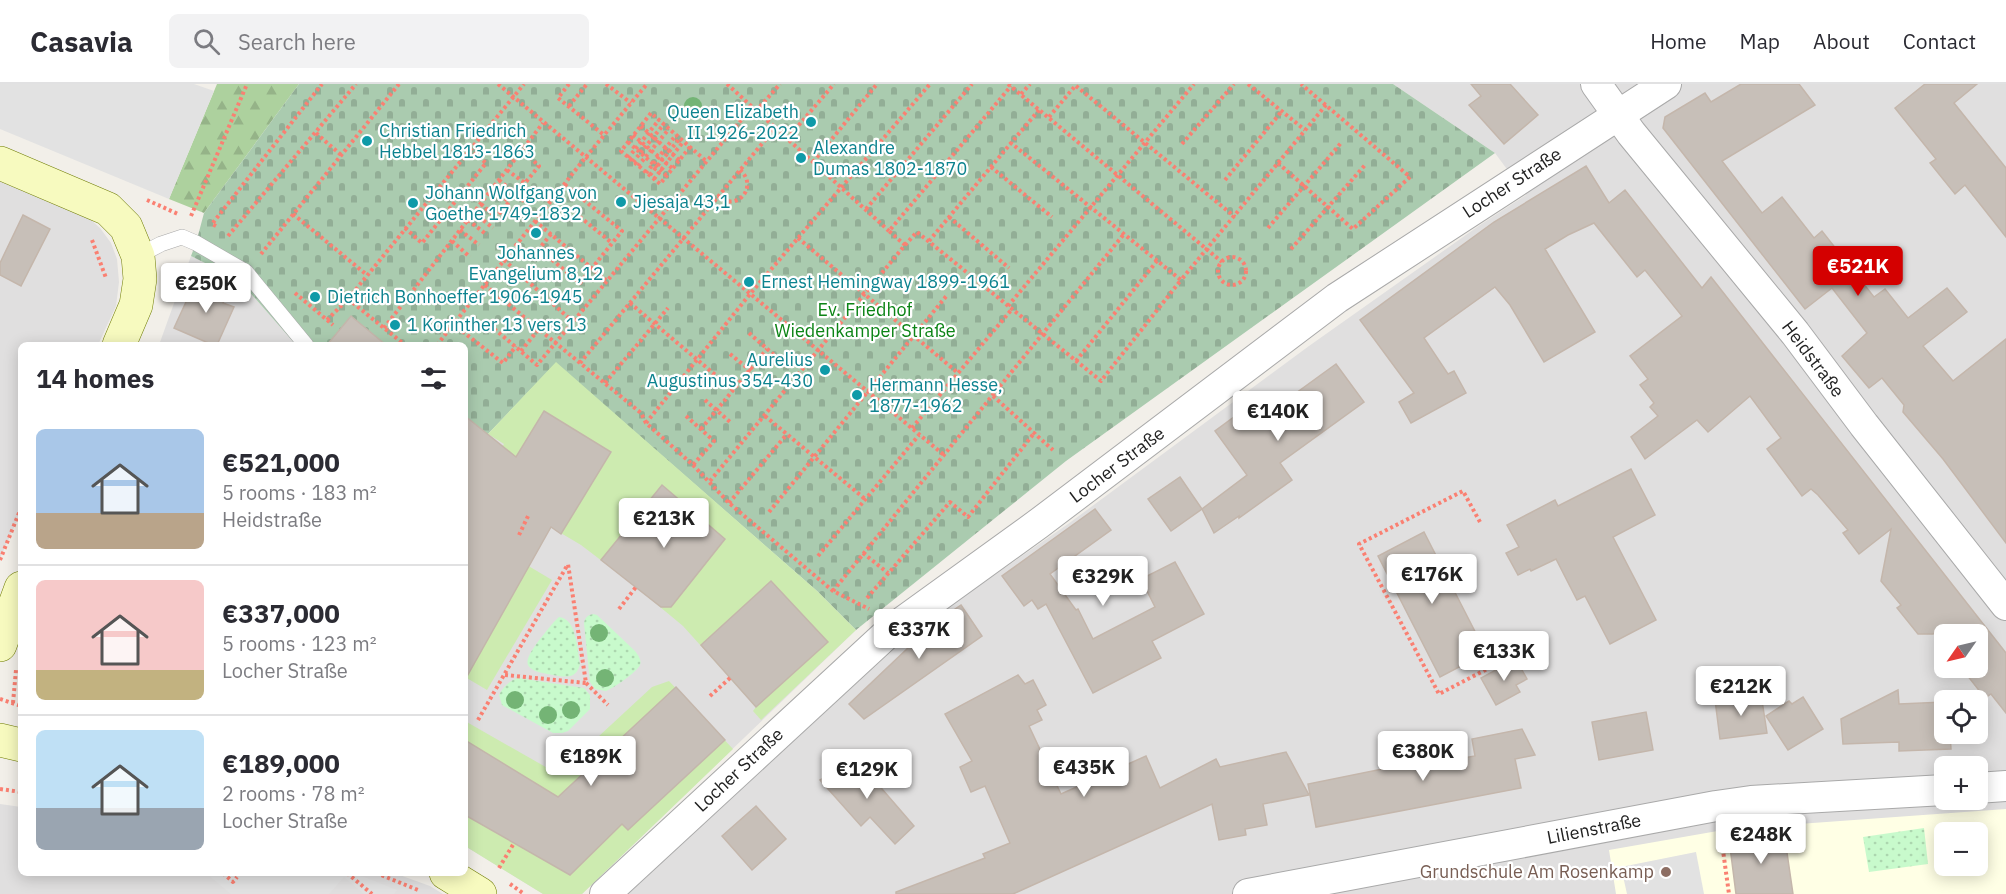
<!DOCTYPE html>
<meta charset="utf-8">
<style>
:root{--surface:#fff;--page:#f2f2f3;--text:#2b2b33;--muted:#7c7c81;--line:#e1e1e2;--accent:#d40000}
body{margin:0;font-family:"IBM Plex Sans",sans-serif;background:var(--page);color:var(--text);height:100vh;display:flex;flex-direction:column;font-size:22px;white-space:nowrap}
*{box-sizing:border-box;margin:0}
p{font-size:20px;color:var(--muted)}
.icon{flex:none;width:33px;height:33px;fill:none;stroke:currentColor;stroke-width:2;stroke-linecap:round;stroke-linejoin:round}
.map{position:relative;flex:1;overflow:hidden}
.side{position:absolute;left:18px;top:258px;width:450px;height:534px;display:flex;flex-direction:column;background:var(--surface);border-radius:9px;box-shadow:0 3px 15px #0003}
.side>*{flex:none}
.needle{width:39px;rotate:236deg}
.controls{position:absolute;left:1934px;top:540px;display:grid;gap:12px}
.controls a{display:grid;place-items:center;width:54px;height:54px;border-radius:9px;background:var(--surface);box-shadow:0 3px 15px #0003;font-size:30px}
.price{position:absolute;translate:-50% -51px;padding:0 14px;border-radius:6px;background:#fff;color:#222;font-size:20px;line-height:39px;filter:drop-shadow(0 2px 3px #0008)}
.price::after{content:'';position:absolute;left:50%;top:36px;width:18px;height:14px;margin-left:-9px;background:inherit;clip-path:polygon(0 0,100% 0,50% 100%)}
.price.on{background:var(--accent);color:#fff}
ul{padding:0;list-style:none}
li{display:flex;align-items:center;gap:18px;height:150px;padding:0 18px}
li+li{border-top:2px solid var(--line)}
li span{display:grid;place-items:center;flex:none;width:168px;height:120px;border-radius:9px;color:#555}
li>.icon{margin-inline-start:auto}
span .icon{width:72px;height:72px;fill:#fffc;stroke-width:1}
li b{font-size:26px}
h2{display:flex;justify-content:space-between;align-items:center;height:72px;padding:0 18px;font-size:26px}
header{display:flex;align-items:center;gap:36px;box-sizing:border-box;height:84px;padding:0 30px;background:var(--surface);border-bottom:2px solid var(--line)}
header strong{font-size:28px}
nav{display:flex;gap:33px;margin-inline-start:auto;font-size:21px}
.search{width:420px;height:54px;background:var(--page);display:flex;align-items:center;gap:15px;box-sizing:border-box;padding:0 21px;border-radius:9px;color:var(--muted);font-size:22px}
.map>svg:first-child{display:block}
.residential{fill:#e0dfdf;fill-rule:evenodd}
.education{fill:#ffffe5;fill-rule:evenodd}
.forest{fill:url(#forest-firs)}
.cemetery{fill:url(#cemetery-stones)}
.park{fill:url(#park-dots)}
.garden{fill:#cdebb0}
.parking{fill:#e2e2e2}
.building{fill:#c7bfb8;stroke:#c4b6ab;stroke-width:1.5}
.lines{fill:none;stroke-linecap:round;stroke-linejoin:round}
.lane-casing{stroke:#a9a9a9;stroke-width:16}
.street-casing{stroke:#a9a9a9;stroke-width:32}
.secondary-casing{stroke:#707d05;stroke-width:34}
.path{stroke:#fa8072;stroke-width:4;stroke-dasharray:3 3;stroke-linecap:butt}
.lane{stroke:#fff;stroke-width:15}
.street{stroke:#fff;stroke-width:30}
.secondary{stroke:#f7fabf;stroke-width:33}
.tree{fill:#74b475}
.culture-dot{fill:#0f9aa8;stroke:#fff;stroke-width:2}
.education-dot{fill:#8d6e63;stroke:#fff;stroke-width:2}
.labels{text-anchor:middle;stroke-width:4.5;stroke-linejoin:round;paint-order:stroke}
.culture-label{font-size:18px;fill:#0d838f;stroke:#fff;text-anchor:start}
.street-label{font-size:18px;fill:#222;stroke:#fff}
.park-label{font-size:18px;fill:#0c8416;stroke:#fff}
.education-label{font-size:18px;fill:#785e54;stroke:#fff;text-anchor:end}
</style>
<header>
<strong>Casavia</strong>
<div class="search"><svg class="icon" aria-label="search" viewBox="0 0 24 24"><circle cx="10" cy="10" r="6"/><path d="M15 15l6 6"/></svg>Search here</div>
<nav><a>Home</a><a>Map</a><a>About</a><a>Contact</a></nav>
</header>
<div class="map">
<svg width="2006" height="810" viewBox="0 0 2006 810">
<defs>
<pattern id="forest-firs" width="22" height="20" patternUnits="userSpaceOnUse" patternTransform="scale(1.5)"><rect width="22" height="20" fill="#add19e"/><path d="M5 1l3.5 6h-7zM16 11l3.5 6h-7z" fill="#95b388"/></pattern>
<pattern id="cemetery-stones" width="16" height="16" patternUnits="userSpaceOnUse" patternTransform="scale(1.5)"><rect width="16" height="16" fill="#aacbaf"/><path d="M2 7V4a2 2 0 0 1 4 0v3zM10 15v-3a2 2 0 0 1 4 0v3z" fill="#92ae96"/></pattern>
<pattern id="park-dots" width="8" height="8" patternUnits="userSpaceOnUse" patternTransform="scale(1.5)"><rect width="8" height="8" fill="#c8facc"/><path d="M2 2h.1M6 6h.1" fill="none" stroke="#acd6af" stroke-width="1.8" stroke-linecap="round"/></pattern>
</defs>
<rect width="100%" height="100%" fill="#f2efe9"/>
<g class="residential">
<path d="M1393 0H2006V810H625L902 558 957 517 1068 440 1309 262 1480 141 1526 111 1495 69ZM1944 550H1977V584H1944ZM1944 616H1977V650H1944ZM1944 682H1977V716H1944ZM1944 748H1977V782H1944Z"/>
<path d="M0 94 82 128 100 144 111 159 117 175 119 198 116 222 98 261H21V428L0 474Z"/>
<path d="M191 172 239 196 296 261H159Z"/>
<path d="M596 312 706 412 817 507 856 546 582 810H543L465 762V379L488 350Z"/>
<path d="M0 720 21 723V789H394L430 802 443 810H0Z"/>
</g>
<path class="education" d="M2006 725V810H1616L1609 766 1729 745ZM1944 748H1977V782H1944Z"/>
<path class="forest" d="M217 0H299L204 129 169 115Z"/>
<path class="cemetery" d="M299 0H1393L1495 69 1066 377 856 546 817 507 556 279 488 350 465 379V261H296L239 196 191 172 196 159 204 129Z"/>
<g class="park">
<path d="M593 530 597 531 635 567C638 571 642 576 640 581 637 588 614 604 606 607L595 605 590 598 584 539C585 533 588 531 593 530Z"/>
<path d="M559 533C577 535 577 565 580 580 579 584 577 589 573 591 567 594 559 592 553 591 521 586 522 579 540 555 546 548 552 539 559 533Z"/>
<path d="M518 594 584 604 590 611V625L568 647 562 649H553L502 621 499 611C503 603 509 597 518 594Z"/>
<path d="M1924 744 1928 780 1869 788 1863 753Z"/>
</g>
<g class="garden">
<path d="M556 278 817 507 856 546 761 636 753 627 756 623 683 542 636 503 581 461 478 400 504 360 488 350Z"/>
<path d="M465 444 552 496 487 606 465 593Z"/>
<path d="M669 597 733 665 582 810H543L465 762V637L558 690 652 603Z"/>
</g>
<g class="parking">
<path d="M0 0H194L214 7 169 115 0 45Z"/>
<path d="M1696 768 1704 810H1627L1621 783Z"/>
<path d="M206 789H354L397 806 394 810H364L344 793 329 810H231Z"/>
</g>
<g class="building">
<path d="M1471 0H1510L1538 31 1504 60 1469 21 1481 12Z"/>
<path d="M1741 0H1799L1815 21 1722 77 1762 129 1782 113 1814 154 1822 147 1874 213 1885 205 1908 234 1947 204 1967 228 1923 262 1953 297 2006 255V459L1943 375 1903 328 1904 321 1882 294 1869 304 1842 272 1867 249 1832 204 1805 225 1663 44 1665 33 1705 9 1711 18Z"/>
<path d="M1925 0H1977L1954 19 2006 84V153L1965 101 1955 110 1930 79 1936 75 1895 24Z"/>
<path d="M1586 82 1609 119 1625 106 1702 204 1711 193 2006 569V629L1991 610 1985 614 1963 586 1966 584H1977V550H1944V555L1938 547 1933 550H1918L1897 524 1901 521 1881 497 1891 445 1859 470 1843 449 1848 446 1818 411 1811 405 1802 412 1767 365 1781 354 1750 312 1708 348 1697 336 1645 375 1631 353 1658 332 1650 323 1654 319 1640 301 1648 295 1630 272 1682 232 1645 186 1637 193 1594 139 1568 151 1545 165 1595 248 1544 278 1510 221 1495 203 1424 254 1448 290 1454 287 1466 309 1411 339 1399 318 1414 309 1360 236 1494 138Z"/>
<path d="M23 131 50 145 21 202 0 191V179Z"/>
<path d="M206 195 228 206 223 219 234 223 217 261H213L174 244 192 205 200 208Z"/>
<path d="M351 232 386 261H327Z"/>
<path d="M1336 280 1364 318 1280 379 1292 396 1239 434V432L1214 449 1202 425 1247 391 1215 347 1242 327 1252 341Z"/>
<path d="M544 327 611 368 561 450 551 443 465 596V332L516 373Z"/>
<path d="M1631 385 1655 431 1613 453 1656 536 1610 560 1585 512 1577 516 1556 475 1531 487 1530 485 1518 491 1506 469 1519 463 1507 441 1555 416 1558 422Z"/>
<path d="M1180 393 1202 425 1171 447 1148 415Z"/>
<path d="M662 401 725 455 671 523H661L601 476Z"/>
<path d="M1095 425 1111 446 1050 490 1076 526 1078 525 1093 555 1155 523 1141 495 1175 478 1204 530 1152 557 1161 574 1093 609 1046 520 1038 525 1032 516 1024 522 1002 492Z"/>
<path d="M1424 448 1486 569 1440 593 1378 472Z"/>
<path d="M771 497 828 558 756 623 701 561Z"/>
<path d="M961 521 982 552 864 635 849 620 909 563 905 559Z"/>
<path d="M1516 575 1527 595 1516 601 1520 608 1496 621 1481 594Z"/>
<path d="M1018 591 1025 600 1033 596 1046 621 1037 626 1042 636 1029 642 1061 710 1146 672 1160 704 1216 675 1220 683 1286 668 1309 711 1263 720 1267 741 1245 745 1246 751 1219 756 1212 720 1013 810H896V808L985 774 983 770 1010 759 985 702 971 708 960 683 972 677 945 630Z"/>
<path d="M676 603 725 656 628 746 622 740 570 791 465 731V656L558 713Z"/>
<path d="M1898 606 1899 620 1944 618V650H1950L1951 665 1899 667V658L1843 660 1841 635Z"/>
<path d="M1761 610 1767 649 1720 655 1715 616Z"/>
<path d="M1803 613 1823 645 1788 666 1766 632 1789 617 1792 620Z"/>
<path d="M1646 628 1653 666 1599 676 1592 638Z"/>
<path d="M1522 645 1535 671 1515 675 1521 704 1316 743 1308 700 1422 677 1423 681 1475 672 1472 655Z"/>
<path d="M857 676 914 742 895 760 870 733 861 742 820 696Z"/>
<path d="M756 722 786 755 752 786 722 752Z"/>
<path d="M1784 748 1793 810H1736L1729 755Z"/>
</g>
<g class="lines">
<g class="lane-casing">
<path id="lane" d="M138 172 161 160 182 153 196 159 246 188 306 261"/>
</g>
<g class="street-casing">
<g id="street">
<path d="M1596 0 1631 49 1795 249 1864 341 2006 521"/>
<path d="M1977 704 2006 702"/>
<path d="M605 810 890 547 1038 440 1337 214 1666 0"/>
<path d="M1248 810 1716 722 1751 717 1944 706"/>
</g>
</g>
<g class="secondary-casing">
<g id="secondary">
<path d="M0 79 108 125 126 143 138 172 140 195 136 221 119 261"/>
<path d="M0 561 21 504"/>
<path d="M0 656 21 661"/>
<path d="M446 789 480 810"/>
</g>
</g>
<g class="path">
<path d="M498 0 944 371"/>
<path d="M569 0 558 14 604 51"/>
<path d="M606 0 631 19"/>
<path d="M727 0 889 147"/>
<path d="M1008 0 1222 178"/>
<path d="M1248 0 1305 46"/>
<path d="M1076 2 1235 133"/>
<path d="M1021 10 1030 0"/>
<path d="M569 22 587 0"/>
<path d="M1039 26 1011 59 1181 196 1326 21"/>
<path d="M756 27 780 0"/>
<path d="M1049 33 1076 1"/>
<path d="M641 42 679 76"/>
<path d="M316 49 341 71"/>
<path d="M633 51 672 84"/>
<path d="M787 55 834 0"/>
<path d="M628 58 666 91"/>
<path d="M1182 60 1234 0"/>
<path d="M690 63 660 100 621 67 651 29 706 77"/>
<path d="M628 74 659 36"/>
<path d="M633 78 664 40"/>
<path d="M813 78 877 0"/>
<path d="M1278 79 1353 145 1410 93 1301 0"/>
<path d="M638 82 669 45"/>
<path d="M991 83 1052 133"/>
<path d="M507 86 525 99 539 82 522 66"/>
<path d="M646 89 676 51"/>
<path d="M650 91 680 54"/>
<path d="M654 95 683 58"/>
<path d="M499 96 525 118 536 105 550 117"/>
<path d="M1225 96 1282 27"/>
<path d="M718 112C737 129 759 102 740 86"/>
<path d="M147 116 178 130"/>
<path d="M481 120 496 133 509 118 493 104"/>
<path d="M866 125 972 0"/>
<path d="M474 129 493 144"/>
<path d="M575 129 612 159"/>
<path d="M293 130 367 191"/>
<path d="M191 132 247 0"/>
<path d="M949 133 1009 184"/>
<path d="M468 136 487 151"/>
<path d="M535 137 606 196"/>
<path d="M216 142 212 140 322 0"/>
<path d="M405 144 422 159 486 79 470 66"/>
<path d="M1268 144 1341 59"/>
<path d="M460 146 479 161"/>
<path d="M551 150 539 165 580 199 622 147 564 100"/>
<path d="M228 152 356 0"/>
<path d="M798 154 958 289"/>
<path d="M92 156 106 194"/>
<path d="M452 157 470 173"/>
<path d="M929 157 1011 59"/>
<path d="M905 161 917 148 1101 297 1181 196"/>
<path d="M1291 165 1365 81"/>
<path d="M261 170 399 0"/>
<circle cx="1232" cy="187" r="14"/>
<path d="M504 176 572 237"/>
<path d="M485 201 641 329 646 339 693 381 729 419 833 507 869 525"/>
<path d="M295 209 333 241"/>
<path d="M348 215 405 261"/>
<path d="M630 219 732 305"/>
<path d="M1008 222 1194 0"/>
<path d="M327 236 348 215 524 0"/>
<path d="M485 237 537 281 752 23"/>
<path d="M453 240 503 279 516 262"/>
<path d="M384 244 543 39"/>
<path d="M749 249 781 277"/>
<path d="M437 261 585 74 647 0"/>
<path d="M521 267 539 245"/>
<path d="M730 270 766 299"/>
<path d="M1076 277 1157 177"/>
<path d="M580 279 775 44"/>
<path d="M605 299 668 224"/>
<path d="M993 312 1053 366"/>
<path d="M705 316 730 338"/>
<path d="M686 332 714 357 693 381"/>
<path d="M765 332 865 415"/>
<path d="M646 339 750 210 930 0"/>
<path d="M912 344 1012 225"/>
<path d="M701 345 767 265"/>
<path d="M710 397 905 161 889 147 1011 2"/>
<path d="M729 419 787 350"/>
<path d="M769 428 948 210"/>
<path d="M1480 438 1463 407 1359 460 1439 610 1541 557"/>
<path d="M519 451 529 430"/>
<path d="M863 469 888 489"/>
<path d="M818 472 919 351"/>
<path d="M0 476 21 424"/>
<path d="M833 507 1124 150"/>
<path d="M867 514 950 418 968 433 1035 348"/>
<path d="M619 525 636 503"/>
<path d="M505 591 586 599 568 480"/>
<path d="M586 599 608 621"/>
<path d="M710 612 730 594"/>
<path d="M0 615 21 622"/>
<path d="M13 619 16 586"/>
<path d="M478 636 568 480"/>
<path d="M0 705 21 708"/>
<path d="M1721 752 1729 810"/>
<path d="M499 784 514 759"/>
<path d="M223 789 233 798 237 793"/>
<path d="M347 789 372 810"/>
<path d="M376 789 418 806"/>
<path d="M510 800 524 810"/>
</g>
<use href="#lane" class="lane"/>
<use href="#street" class="street"/>
<use href="#secondary" class="secondary"/>
</g>
<g class="tree">
<circle cx="693" cy="22" r="9"/>
<circle cx="599" cy="549" r="9"/>
<circle cx="605" cy="594" r="9"/>
<circle cx="515" cy="616" r="9"/>
<circle cx="571" cy="626" r="9"/>
<circle cx="548" cy="631" r="9"/>
</g>
<g class="culture-dot">
<circle cx="811" cy="38" r="6"/>
<circle cx="367" cy="57" r="6"/>
<circle cx="801" cy="74" r="6"/>
<circle cx="621" cy="118" r="6"/>
<circle cx="413" cy="119" r="6"/>
<circle cx="536" cy="149" r="6"/>
<circle cx="749" cy="198" r="6"/>
<circle cx="315" cy="213" r="6"/>
<circle cx="395" cy="241" r="6"/>
<circle cx="825" cy="286" r="6"/>
<circle cx="857" cy="311" r="6"/>
</g>
<circle class="education-dot" cx="1666" cy="788" r="6"/>
<g class="labels">
<g class="culture-label">
<text x="799" y="34" text-anchor="end">Queen Elizabeth<tspan x="799" dy="21">II 1926-2022</tspan></text>
<text x="379" y="53">Christian Friedrich<tspan x="379" dy="21">Hebbel 1813-1863</tspan></text>
<text x="813" y="70">Alexandre<tspan x="813" dy="21">Dumas 1802-1870</tspan></text>
<text x="425" y="115">Johann Wolfgang von<tspan x="425" dy="21">Goethe 1749-1832</tspan></text>
<text x="633" y="124">Jjesaja 43,1</text>
<text x="536" y="175" text-anchor="middle">Johannes<tspan x="536" dy="21">Evangelium 8,12</tspan></text>
<text x="761" y="204">Ernest Hemingway 1899-1961</text>
<text x="327" y="219">Dietrich Bonhoeffer 1906-1945</text>
<text x="407" y="247">1 Korinther 13 vers 13</text>
<text x="813" y="282" text-anchor="end">Aurelius<tspan x="813" dy="21">Augustinus 354-430</tspan></text>
<text x="869" y="307">Hermann Hesse,<tspan x="869" dy="21">1877-1962</tspan></text>
</g>
<g class="street-label">
<text transform="translate(1512 99) rotate(-33)" y="6">Locher Straße</text>
<text transform="translate(1813 275) rotate(53)" y="6">Heidstraße</text>
<text transform="translate(1117 381) rotate(-37)" y="6">Locher Straße</text>
<text transform="translate(739 686) rotate(-43)" y="6">Locher Straße</text>
<text transform="translate(1594 745) rotate(-11)" y="6">Lilienstraße</text>
</g>
<g class="park-label">
<text x="865" y="232">Ev. Friedhof<tspan x="865" dy="21">Wiedenkamper Straße</tspan></text>
</g>
<g class="education-label">
<text x="1654" y="794">Grundschule Am Rosenkamp</text>
</g>
</g>
</svg>
<div class="controls">
<a><svg class="needle" viewBox="-14 -14 28 28"><path d="M0-13l5 13h-10z" fill="#e53935"/><path d="M0 13l5-13h-10z" fill="#7c7c81"/></svg></a>
<a><svg class="icon" aria-label="locate" viewBox="0 0 24 24"><circle cx="12" cy="12" r="6"/><path d="M12 2v4M12 18v4M2 12h4M18 12h4"/></svg></a>
<a>+</a>
<a>−</a>
</div>
<b class="price on" style="left:1858px;top:213px">€521K</b>
<b class="price" style="left:206px;top:230px">€250K</b>
<b class="price" style="left:1278px;top:358px">€140K</b>
<b class="price" style="left:664px;top:465px">€213K</b>
<b class="price" style="left:1432px;top:521px">€176K</b>
<b class="price" style="left:1103px;top:523px">€329K</b>
<b class="price" style="left:919px;top:576px">€337K</b>
<b class="price" style="left:1504px;top:598px">€133K</b>
<b class="price" style="left:1741px;top:633px">€212K</b>
<b class="price" style="left:1423px;top:698px">€380K</b>
<b class="price" style="left:591px;top:703px">€189K</b>
<b class="price" style="left:1084px;top:714px">€435K</b>
<b class="price" style="left:867px;top:716px">€129K</b>
<b class="price" style="left:1761px;top:781px">€248K</b>
<section class="side">
<h2>14 homes<svg class="icon" aria-label="filters" viewBox="0 0 24 24"><path d="M4 7h16M4 17h16"/><circle cx="9" cy="7" r="2"/><circle cx="15" cy="17" r="2"/></svg></h2>
<ul>
<li><span style="background:linear-gradient(#a9c7e8 70%,#b9a48a 0)"><svg class="icon" aria-label="home" viewBox="0 0 24 24"><path d="M3 11l9-7 9 7M6 9v11h12V9"/></svg></span><div><b>€521,000</b><p>5 rooms · 183 m²</p><p>Heidstraße</p></div></li>
<li><span style="background:linear-gradient(#f6c9c9 75%,#c2b280 0)"><svg class="icon" aria-label="home" viewBox="0 0 24 24"><path d="M3 11l9-7 9 7M6 9v11h12V9"/></svg></span><div><b>€337,000</b><p>5 rooms · 123 m²</p><p>Locher Straße</p></div></li>
<li><span style="background:linear-gradient(#bfe0f5 65%,#9aa5b1 0)"><svg class="icon" aria-label="home" viewBox="0 0 24 24"><path d="M3 11l9-7 9 7M6 9v11h12V9"/></svg></span><div><b>€189,000</b><p>2 rooms · 78 m²</p><p>Locher Straße</p></div></li>
</ul>
</section>
</div>
